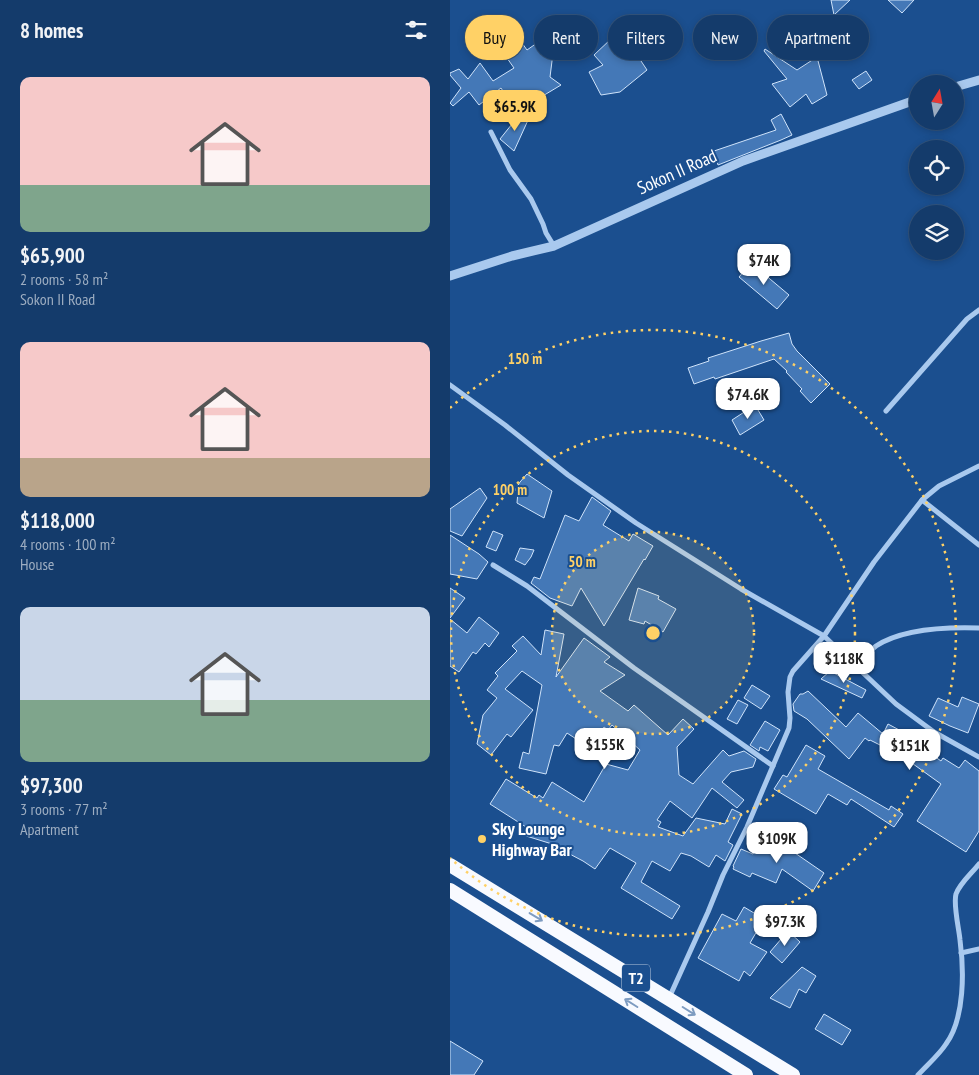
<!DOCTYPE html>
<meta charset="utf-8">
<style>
:root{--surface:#143b6b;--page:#1d4271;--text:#f1f3f6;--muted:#9dadc1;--line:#33557e;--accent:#ffd166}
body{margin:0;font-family:"PT Sans Narrow",sans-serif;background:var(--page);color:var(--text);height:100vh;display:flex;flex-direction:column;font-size:19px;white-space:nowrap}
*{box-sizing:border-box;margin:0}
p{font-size:16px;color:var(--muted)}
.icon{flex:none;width:28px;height:28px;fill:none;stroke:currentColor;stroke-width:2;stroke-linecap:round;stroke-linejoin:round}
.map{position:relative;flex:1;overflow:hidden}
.panel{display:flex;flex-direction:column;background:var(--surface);width:450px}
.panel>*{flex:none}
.top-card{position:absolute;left:15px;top:15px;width:439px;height:45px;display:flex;gap:10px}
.needle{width:32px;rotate:11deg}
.controls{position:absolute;left:459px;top:75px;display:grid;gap:10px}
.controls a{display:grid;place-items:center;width:55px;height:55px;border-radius:50%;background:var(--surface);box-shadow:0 2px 8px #0003,0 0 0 1px var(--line);font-size:25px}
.price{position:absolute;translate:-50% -42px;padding:0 11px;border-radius:10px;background:#fff;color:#222;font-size:16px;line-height:32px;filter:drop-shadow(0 1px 2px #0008)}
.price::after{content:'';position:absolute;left:50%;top:30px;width:15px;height:11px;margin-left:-8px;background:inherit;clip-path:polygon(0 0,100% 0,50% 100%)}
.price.current{background:var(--accent);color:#111}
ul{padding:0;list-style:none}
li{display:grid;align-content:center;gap:10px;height:265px;padding:0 20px}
li span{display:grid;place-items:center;height:155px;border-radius:10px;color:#555}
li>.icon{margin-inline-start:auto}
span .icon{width:90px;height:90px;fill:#fffc;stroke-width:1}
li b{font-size:21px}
h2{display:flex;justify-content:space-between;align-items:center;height:60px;padding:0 20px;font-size:21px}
.tag{padding:0 18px;border-radius:22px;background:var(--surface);box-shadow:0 2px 8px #0003,0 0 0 1px var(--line);font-size:18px;line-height:45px}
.tag.current{background:var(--accent);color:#111}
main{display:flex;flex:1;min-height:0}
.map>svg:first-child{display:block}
.building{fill:#4478b7;stroke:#cfe3fa}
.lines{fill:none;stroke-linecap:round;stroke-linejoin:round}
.minor{stroke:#a9c9ee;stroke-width:5}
.tertiary{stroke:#a9c9ee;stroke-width:9}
.trunk{stroke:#f8faff;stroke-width:14}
.oneway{stroke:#7e9cc1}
.ring{fill:none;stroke:#ffd166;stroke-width:2.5;stroke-dasharray:2.5 5}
.poi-dot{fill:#ffd166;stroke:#1b4f8f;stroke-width:2}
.labels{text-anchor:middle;stroke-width:4;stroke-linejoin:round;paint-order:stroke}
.shield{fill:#1b4f8f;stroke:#bbcadd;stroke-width:1}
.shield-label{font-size:16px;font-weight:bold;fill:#fff}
.street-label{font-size:18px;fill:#fff;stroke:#1b4f8f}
.poi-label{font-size:18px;font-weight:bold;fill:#fff;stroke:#1b4f8f;text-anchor:start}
.centre{fill:#ffd166;stroke:#1b4f8f;stroke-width:2.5}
.ring-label{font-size:15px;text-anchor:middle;font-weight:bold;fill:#ffd166;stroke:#1b4f8f;stroke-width:4;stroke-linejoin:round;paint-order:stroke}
</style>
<main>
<section class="panel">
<h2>8 homes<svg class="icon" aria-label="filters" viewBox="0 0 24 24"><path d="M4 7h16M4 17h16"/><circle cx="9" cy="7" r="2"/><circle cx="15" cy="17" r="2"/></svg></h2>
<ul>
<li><span style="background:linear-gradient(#f6c9c9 70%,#7fa58c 0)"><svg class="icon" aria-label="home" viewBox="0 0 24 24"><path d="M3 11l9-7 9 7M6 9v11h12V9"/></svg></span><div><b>$65,900</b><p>2 rooms · 58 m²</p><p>Sokon II Road</p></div></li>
<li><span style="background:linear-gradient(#f6c9c9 75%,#b9a48a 0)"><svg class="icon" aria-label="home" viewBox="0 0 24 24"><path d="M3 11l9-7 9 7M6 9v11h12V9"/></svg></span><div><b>$118,000</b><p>4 rooms · 100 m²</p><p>House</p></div></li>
<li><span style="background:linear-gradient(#c9d6e8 60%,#7fa58c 0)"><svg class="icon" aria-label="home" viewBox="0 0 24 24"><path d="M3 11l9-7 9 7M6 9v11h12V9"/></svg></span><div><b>$97,300</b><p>3 rooms · 77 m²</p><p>Apartment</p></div></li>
</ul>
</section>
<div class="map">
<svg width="529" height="1075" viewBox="0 0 529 1075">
<rect width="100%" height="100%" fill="#1b4f8f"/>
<g class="building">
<path d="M381 0H400L384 15Z"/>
<path d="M438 0H464L452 13Z"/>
<path d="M389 15 395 34 386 37H382L376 19Z"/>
<path d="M180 21 198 31 181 46 197 70 170 92 151 95 139 72 153 65 144 55Z"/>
<path d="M104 31 114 46 103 53 100 77 111 85 66 112 51 88 29 105 19 92 3 106 0 103 11 88 0 75V73L9 69 18 79 30 63 43 81 64 68 50 48 67 36 77 50Z"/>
<path d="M315 49 347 70 367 57 377 95 362 104 356 94 340 107 322 84 337 79 314 51Z"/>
<path d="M416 71 422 80 409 89 402 80Z"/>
<path d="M70 114 79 118 64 151 50 139Z"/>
<path d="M331 114 342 135 331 140 268 165 264 151 326 130 321 120Z"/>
<path d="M301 263 339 295 327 309 289 277Z"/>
<path d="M339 333 342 344 347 351 380 384 361 403 350 391 352 389 336 372 337 371 324 359 265 379 264 377 244 384 238 368 259 361 258 358 311 341Z"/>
<path d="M305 405 314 420 290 435 282 420Z"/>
<path d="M77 474 102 491 94 518 67 503 68 491 65 490 70 482Z"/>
<path d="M30 488 37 498 12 536 0 531V509Z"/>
<path d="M142 497 161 511 153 525 179 541 183 534 203 546 195 560 194 559 154 626 131 588 122 606 100 598 81 583 84 577 90 579 115 515 129 521Z"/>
<path d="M43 531 53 535 46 551 36 547Z"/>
<path d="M0 535 29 554 38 562 27 579 0 574Z"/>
<path d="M70 548 84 550 81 557 75 565 65 560Z"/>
<path d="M0 588 15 598 0 618Z"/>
<path d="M188 588 209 596 208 599 226 609 213 632 195 621 194 624 179 620Z"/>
<path d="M29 617 49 633 39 647 35 643 26 654 23 652 9 672 0 666V619L17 633Z"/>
<path d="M95 630 114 634 106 677 134 638 160 657 154 662 175 675 150 691 178 711 184 705 218 735 233 719 244 729 227 747 229 775 243 784 273 750 279 756 294 751 306 759 303 767 281 772 272 782 294 800 287 808 262 788 242 818 220 801 207 820 211 822 208 827 233 836 246 818 275 824 282 809 292 814 278 842 283 845 275 861 266 855 259 867 241 856 231 853 220 871 202 861 191 882 230 906 222 919 171 888 186 863 160 848 145 869 133 861 114 851 115 848 73 835 76 827 40 804 56 779 87 798 89 795 93 798 102 782 134 802 156 764 178 770 190 750 162 725 158 730 154 727 140 748 117 733 109 746 104 745 96 774 69 768 73 752 79 754 92 685 72 671 55 689 83 710 61 737 57 734 41 755 27 744 33 715 47 698 37 690 48 676 45 673 67 651 62 646 73 636 91 655Z"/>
<path d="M380 671 416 690 412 698 371 679Z"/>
<path d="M302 685 320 696 311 709 294 698Z"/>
<path d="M358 691 396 727 408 713 433 734 438 724 453 732 452 733 491 761 493 758 509 768 515 760 529 771V831L516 852 467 821 491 784 452 756 420 740 419 741 415 738 399 759 357 719 344 711 343 704 350 694H353Z"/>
<path d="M512 697 529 704 518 733 500 726 479 716 488 698 508 707Z"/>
<path d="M288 700 298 705 287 724 277 719Z"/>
<path d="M315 721 330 730 318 751 310 747 309 751 300 745Z"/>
<path d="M356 745 375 756 368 769 439 810 441 806 453 814 444 827 401 799 397 805 378 794 366 814 324 789 333 775 337 777Z"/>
<path d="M314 836 345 853 374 873 363 891 332 869 326 883 302 873 300 877 283 869 284 867 283 866 291 849 303 854Z"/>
<path d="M294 907 314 919 300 943 317 952 300 976 294 971 289 981 248 958 272 914 286 921Z"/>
<path d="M338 931 350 942 332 963 320 952Z"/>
<path d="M352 967 366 976 356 993 349 989 340 1008 320 998Z"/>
<path d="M374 1014 401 1030 392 1045 365 1029Z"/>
<path d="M0 1041 33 1061 24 1075H0Z"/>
</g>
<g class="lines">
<g class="minor">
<path d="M41 132 60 170 81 199 93 224 96 233 104 246"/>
<path d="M0 385 55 425 118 475 186 523 291 589 374 636 446 704 484 732 529 757"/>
<path d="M436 411 517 319 529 310"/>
<path d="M472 500 529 545"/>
<path d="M43 565 77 586 184 668 323 766"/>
<path d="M408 667C413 660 418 652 426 646 452 629 498 627 529 628"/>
<path d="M511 953 529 949"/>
<path d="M219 998 258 912 273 875 297 827 339 728 340 718 338 692 340 677 343 671 374 636 424 562 472 500 489 486 529 466"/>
<path d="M468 1075C477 1065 489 1055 496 1044 515 1018 514 970 510 940 509 929 503 904 506 894 510 883 522 873 529 864"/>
</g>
<g class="tertiary">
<path d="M505 87 529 80"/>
<path d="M0 276 62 256 104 246 293 161 468 99"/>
</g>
<g class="trunk">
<path d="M0 865 343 1075"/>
<path d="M0 890 296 1075"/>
</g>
</g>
<defs><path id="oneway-shaft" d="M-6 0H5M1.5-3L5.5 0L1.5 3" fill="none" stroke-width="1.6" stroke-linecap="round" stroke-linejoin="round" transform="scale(1.25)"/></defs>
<g class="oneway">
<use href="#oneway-shaft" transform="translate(86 917) rotate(31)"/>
<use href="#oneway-shaft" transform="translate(181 1003) rotate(-148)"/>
<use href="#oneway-shaft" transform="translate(239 1011) rotate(32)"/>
</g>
<circle cx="203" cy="633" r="101" fill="#ffd166" fill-opacity=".12"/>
<g class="ring">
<circle cx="203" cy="633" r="101"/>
<circle cx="203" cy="633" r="202"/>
<path d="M0 408A303 303 0 1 1 0 858"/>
</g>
<circle class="poi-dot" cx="32" cy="839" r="5"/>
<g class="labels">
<rect class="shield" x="172" y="964.5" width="28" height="27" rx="4"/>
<g class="shield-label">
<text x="186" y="984">T2</text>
</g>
<g class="street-label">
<text transform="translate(227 172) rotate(-24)" y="6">Sokon II Road</text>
</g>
<g class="poi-label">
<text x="42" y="835">Sky Lounge<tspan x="42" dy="21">Highway Bar</tspan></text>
</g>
</g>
<circle cx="203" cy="633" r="8" class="centre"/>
<g class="ring-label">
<text x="75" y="364">150 m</text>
<text x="60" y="495">100 m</text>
<text x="132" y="567">50 m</text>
</g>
</svg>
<div class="controls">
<a><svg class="needle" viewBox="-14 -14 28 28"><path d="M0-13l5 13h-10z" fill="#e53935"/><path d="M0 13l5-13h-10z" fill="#9dadc1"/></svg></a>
<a><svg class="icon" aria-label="locate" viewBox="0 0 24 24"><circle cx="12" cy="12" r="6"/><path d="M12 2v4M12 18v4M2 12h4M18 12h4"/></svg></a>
<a><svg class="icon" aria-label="layers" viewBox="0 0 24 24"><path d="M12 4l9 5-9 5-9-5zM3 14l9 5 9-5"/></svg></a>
</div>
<b class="price current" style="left:65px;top:132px">$65.9K</b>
<b class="price" style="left:314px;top:286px">$74K</b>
<b class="price" style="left:298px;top:420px">$74.6K</b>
<b class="price" style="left:394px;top:684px">$118K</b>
<b class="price" style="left:155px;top:770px">$155K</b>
<b class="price" style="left:460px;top:771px">$151K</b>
<b class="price" style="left:327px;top:864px">$109K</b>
<b class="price" style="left:335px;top:947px">$97.3K</b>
<div class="top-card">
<a class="tag current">Buy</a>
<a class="tag">Rent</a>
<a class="tag">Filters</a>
<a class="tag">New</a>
<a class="tag">Apartment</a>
</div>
</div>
</main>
